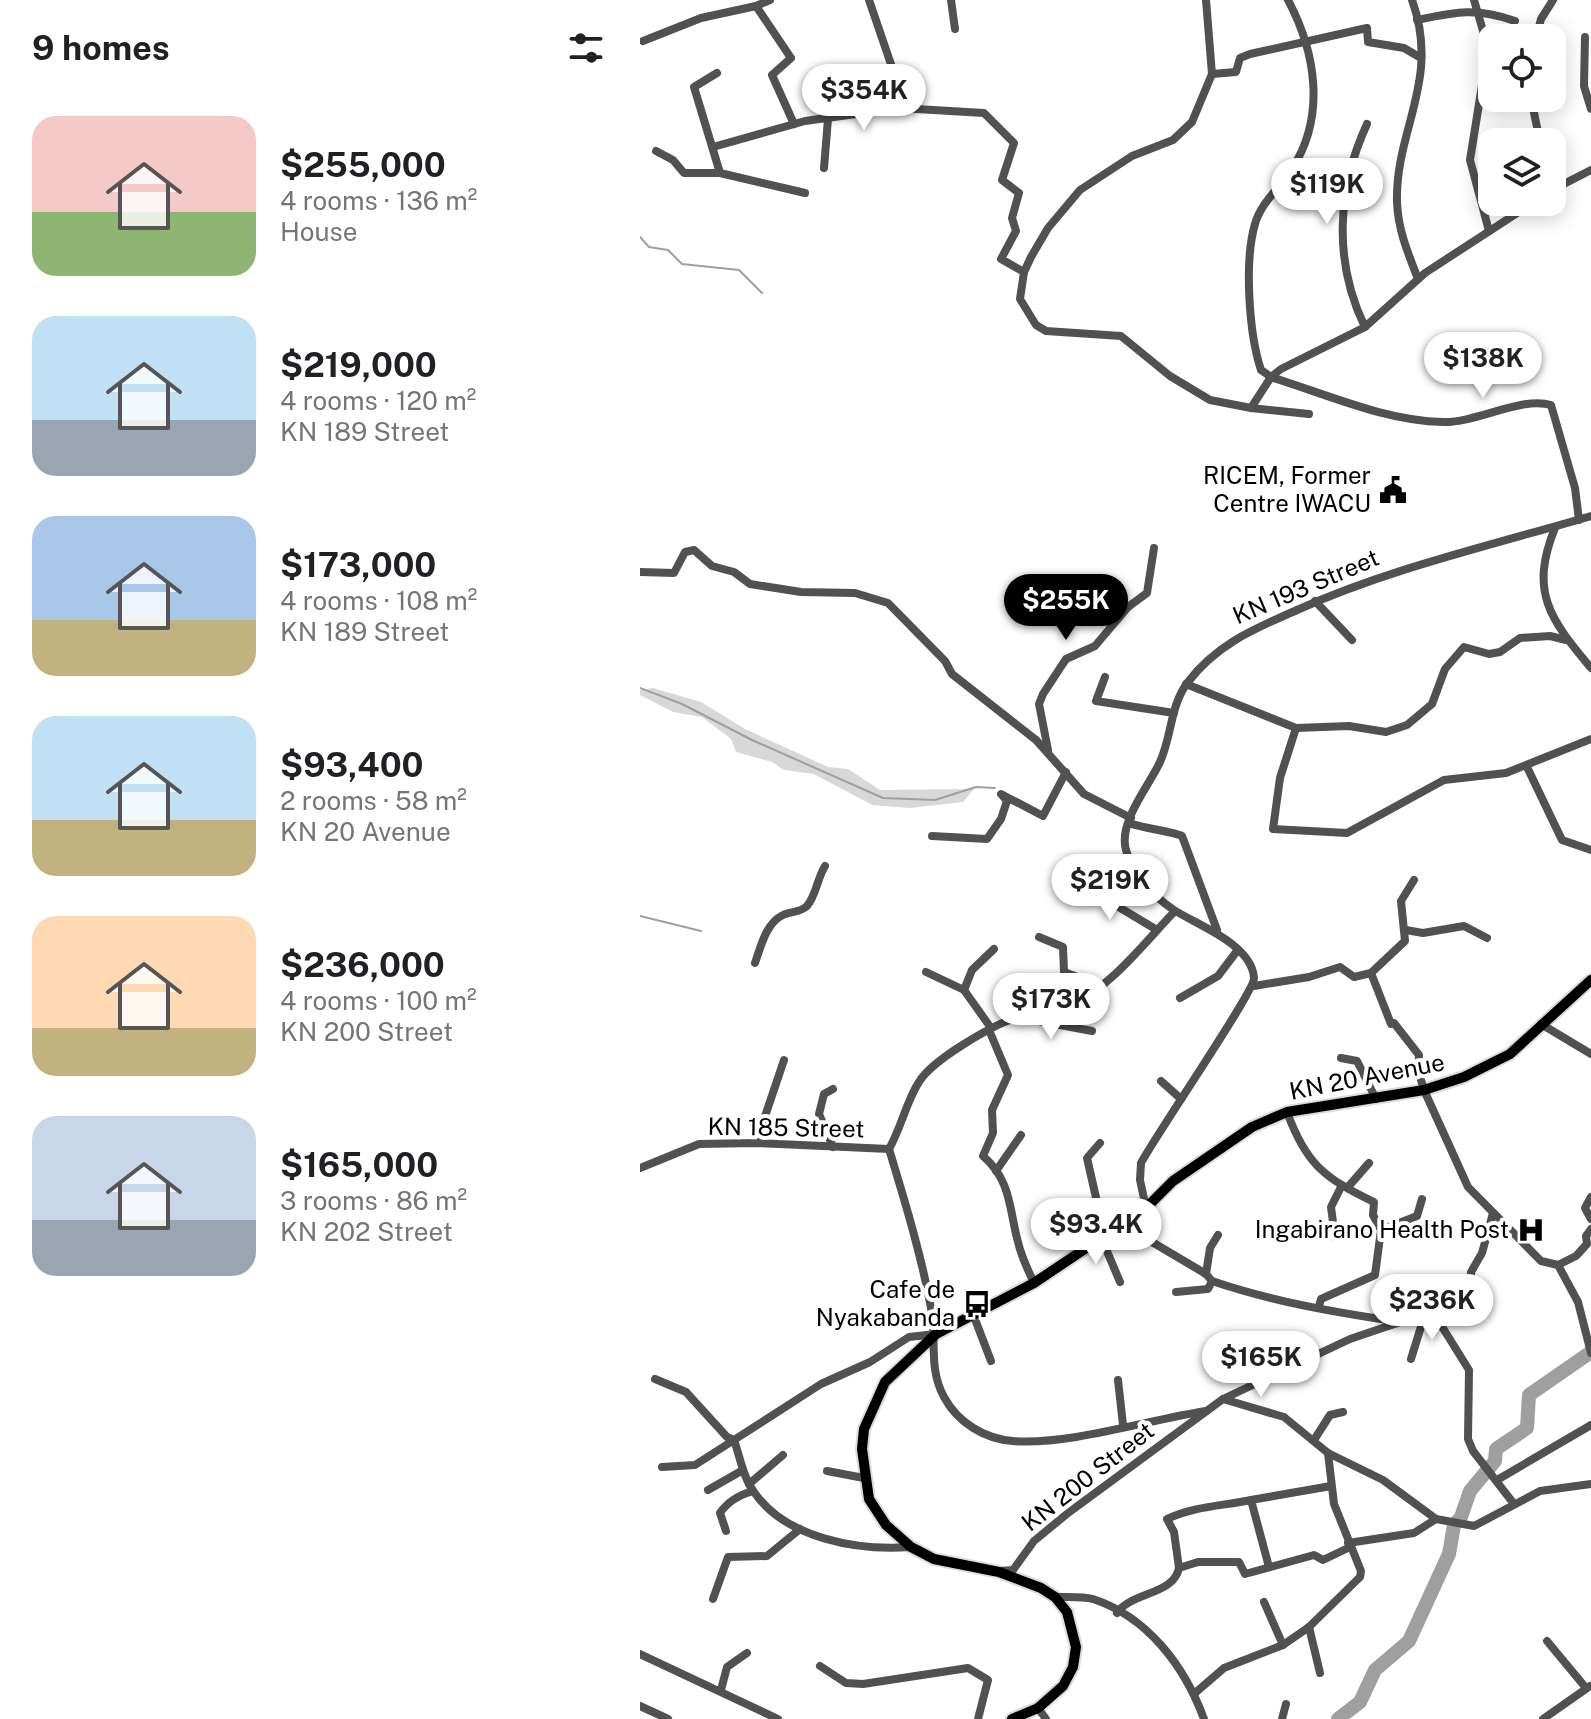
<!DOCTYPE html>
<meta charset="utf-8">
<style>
:root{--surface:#fff;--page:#f6f6f6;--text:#202124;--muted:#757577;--accent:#000}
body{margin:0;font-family:"Public Sans",sans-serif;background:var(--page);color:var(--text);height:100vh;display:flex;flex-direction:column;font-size:30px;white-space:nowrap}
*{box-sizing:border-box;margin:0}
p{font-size:26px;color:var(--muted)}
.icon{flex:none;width:44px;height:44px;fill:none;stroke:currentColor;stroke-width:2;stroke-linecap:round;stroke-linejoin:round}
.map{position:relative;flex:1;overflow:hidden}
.panel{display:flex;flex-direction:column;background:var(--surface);width:640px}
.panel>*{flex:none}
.controls{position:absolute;left:838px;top:24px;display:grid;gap:16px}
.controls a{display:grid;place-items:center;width:88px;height:88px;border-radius:16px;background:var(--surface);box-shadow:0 4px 20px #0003;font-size:40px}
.price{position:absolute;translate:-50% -68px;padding:0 18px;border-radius:28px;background:#fff;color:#222;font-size:26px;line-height:52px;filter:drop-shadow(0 2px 4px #0008)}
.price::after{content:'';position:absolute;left:50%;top:48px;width:24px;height:18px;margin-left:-12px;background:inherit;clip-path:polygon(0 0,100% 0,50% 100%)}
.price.current{background:var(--accent);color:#fff}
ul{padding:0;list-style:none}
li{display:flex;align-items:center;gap:24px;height:200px;padding:0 32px}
li span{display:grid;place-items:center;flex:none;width:224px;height:160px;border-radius:24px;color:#555}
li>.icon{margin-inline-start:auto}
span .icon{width:96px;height:96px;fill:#fffc;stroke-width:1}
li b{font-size:34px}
h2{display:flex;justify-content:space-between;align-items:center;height:96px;padding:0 32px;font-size:34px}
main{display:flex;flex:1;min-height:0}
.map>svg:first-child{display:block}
.green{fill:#d8d8d8}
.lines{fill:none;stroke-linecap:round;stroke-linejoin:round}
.stream{stroke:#9f9f9f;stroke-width:2}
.river{stroke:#9f9f9f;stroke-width:14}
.major-casing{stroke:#dbdbdb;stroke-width:14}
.minor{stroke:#515151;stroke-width:8}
.major{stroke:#000;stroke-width:10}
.labels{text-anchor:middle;stroke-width:8;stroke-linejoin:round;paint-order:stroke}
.poi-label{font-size:24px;fill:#000;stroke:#fff;text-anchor:end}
.street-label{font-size:24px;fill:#000;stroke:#fff}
</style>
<main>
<section class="panel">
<h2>9 homes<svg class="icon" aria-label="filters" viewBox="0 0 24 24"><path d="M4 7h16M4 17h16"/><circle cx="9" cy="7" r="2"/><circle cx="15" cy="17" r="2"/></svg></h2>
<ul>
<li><span style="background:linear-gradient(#f6c9c9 60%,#8fb573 0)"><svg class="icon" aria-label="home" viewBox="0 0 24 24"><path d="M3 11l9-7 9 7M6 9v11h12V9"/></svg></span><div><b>$255,000</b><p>4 rooms · 136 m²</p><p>House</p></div></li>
<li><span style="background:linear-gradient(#bfe0f5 65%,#9aa5b1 0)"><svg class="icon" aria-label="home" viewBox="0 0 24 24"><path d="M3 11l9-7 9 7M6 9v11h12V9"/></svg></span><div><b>$219,000</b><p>4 rooms · 120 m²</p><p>KN 189 Street</p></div></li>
<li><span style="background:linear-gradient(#a9c7e8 65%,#c2b280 0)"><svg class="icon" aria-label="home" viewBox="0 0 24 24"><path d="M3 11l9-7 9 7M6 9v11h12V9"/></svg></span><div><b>$173,000</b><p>4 rooms · 108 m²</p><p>KN 189 Street</p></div></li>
<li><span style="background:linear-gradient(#bfe0f5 65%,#c2b280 0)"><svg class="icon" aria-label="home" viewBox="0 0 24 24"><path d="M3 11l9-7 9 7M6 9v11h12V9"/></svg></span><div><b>$93,400</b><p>2 rooms · 58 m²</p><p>KN 20 Avenue</p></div></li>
<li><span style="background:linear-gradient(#ffd9b3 70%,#c2b280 0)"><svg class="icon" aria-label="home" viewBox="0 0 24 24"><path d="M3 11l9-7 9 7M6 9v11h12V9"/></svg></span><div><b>$236,000</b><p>4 rooms · 100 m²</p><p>KN 200 Street</p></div></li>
<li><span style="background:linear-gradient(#c9d6e8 65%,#9aa5b1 0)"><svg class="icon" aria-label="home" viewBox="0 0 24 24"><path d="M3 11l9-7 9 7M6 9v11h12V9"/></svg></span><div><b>$165,000</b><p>3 rooms · 86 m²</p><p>KN 202 Street</p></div></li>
</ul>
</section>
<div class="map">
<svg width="951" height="1719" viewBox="0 0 951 1719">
<rect width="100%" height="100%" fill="#fff"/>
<g class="green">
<path d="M659 158H670L678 175 662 188 654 179Z"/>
<path d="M13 688 61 702 105 729 188 767 208 769 240 790 334 789 323 802 270 808 232 805 174 774 144 770 132 762 96 752 91 739 62 717 33 712 0 695V690Z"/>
</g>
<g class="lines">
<g class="stream">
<path d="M0 237 9 247 28 250 42 264 99 270 122 293"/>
<path d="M0 688 42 704 112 740 243 798 295 800 336 787 355 788"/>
<path d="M0 916 61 931"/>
<path d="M778 1624 780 1630"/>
</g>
<path class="river" d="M698 1719 720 1702 735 1670 769 1641 809 1554 814 1525 821 1517 830 1491 855 1461 856 1449 887 1428 889 1395 951 1352"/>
<g class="major-casing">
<path id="major" d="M372 1719 398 1708 423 1686 433 1667 436 1647 427 1612 415 1597 401 1588 359 1572 294 1559 271 1547 246 1525 229 1499 222 1449 224 1429 245 1382 296 1334 394 1283 506 1208 533 1181 612 1127 647 1112 784 1090 824 1077 870 1054 951 980"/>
</g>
<g class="minor">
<path d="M130 0 116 6 151 58 132 75 154 124"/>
<path d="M229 0 255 76 259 108"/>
<path d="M311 0 315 29"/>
<path d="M566 0 572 74 552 122 533 140 492 156 440 190 408 228 391 257 384 272 380 299 396 325 406 331 481 336 530 376 570 400 611 408 669 414"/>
<path d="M648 0C676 53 686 116 652 169 640 188 621 202 615 224 604 261 609 334 621 370L631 377C686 394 745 421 803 422 836 423 882 396 911 405L935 488 939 520"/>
<path d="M772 0C801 80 755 130 757 202 758 230 768 253 778 279"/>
<path d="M834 0 848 48 830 160 849 231"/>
<path d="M777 20C815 12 836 7 875 21"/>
<path d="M945 37 944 86 951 109"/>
<path d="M896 38 901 19 913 0"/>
<path d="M3 41 61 18 116 6"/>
<path d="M77 73 54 87 80 173 165 193"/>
<path d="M572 74 596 72 600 58 610 54 727 28 728 42 764 48 781 58"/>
<path d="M891 98 900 142"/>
<path d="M73 147 165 121 259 108 344 113 374 143 362 180 379 193 372 218 376 231 361 259 384 272"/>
<path d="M16 151 33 160 44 173H80"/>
<path d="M184 168 188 119"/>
<path d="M912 175 917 187"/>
<path d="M912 190 951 170"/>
<path d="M725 327C693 262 697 189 727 124"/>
<path d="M611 408 631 377 641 369 725 327 785 273 894 202"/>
<path d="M915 528C889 592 910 619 951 668"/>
<path d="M0 572 34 573 45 552 54 550 72 566 94 572 110 584 161 592 215 593 248 603 305 661 312 674 396 740 444 794 491 818"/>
<path d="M675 601 712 640"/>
<path d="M465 677 456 701 534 713"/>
<path d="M546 684 656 728 640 778 633 829 707 833 804 780 866 773 951 739"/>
<path d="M656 728 709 726 746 732 767 725 792 704 805 669 824 647 849 654 860 652 880 638 910 636 926 640"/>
<path d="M408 750 399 704 403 694 426 659 455 646 488 607 507 593 514 548"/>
<path d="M887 767 922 840 951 850"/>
<path d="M489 823C502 828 535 832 542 836L577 930"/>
<path d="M292 836 347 839 361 819 367 801 361 794 403 816 426 772"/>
<path d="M425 894 452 891 517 930"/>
<path d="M535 911C504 943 471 987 430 1006 413 1013 393 1012 375 1018 351 1026 292 1060 279 1082 267 1100 261 1128 249 1149 265 1202 281 1254 291 1308 297 1339 288 1368 304 1397 318 1423 345 1439 373 1441 431 1445 507 1420 566 1411"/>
<path d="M766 930 783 933 824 926 847 938"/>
<path d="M399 937 423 947 424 972 459 985"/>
<path d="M115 963C121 946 126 923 143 915 151 911 160 913 167 906 176 896 177 879 185 866"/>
<path d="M286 972 324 990 351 1028"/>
<path d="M731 973 751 1024 754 1023 779 1055 778 1070 784 1090 828 1187 901 1261 918 1265 938 1302 951 1353"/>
<path d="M614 986 669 977 700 967 714 977 731 973 765 941 761 901 774 880"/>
<path d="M324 990 332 970 354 949"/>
<path d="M540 998 578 976 597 951"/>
<path d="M383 1018 452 1031"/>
<path d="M901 1024 951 1054"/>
<path d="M349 1030 368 1075 352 1110 353 1133 343 1156C372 1181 369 1210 378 1242 381 1256 388 1270 394 1283"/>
<path d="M701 1058 717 1061 736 1099"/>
<path d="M521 1081 541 1099"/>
<path d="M193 1089 184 1094 179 1114 193 1147"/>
<path d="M647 1112C666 1164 684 1178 734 1202L733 1215 741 1230 735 1275 681 1299 679 1306"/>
<path d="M116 1143 144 1060"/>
<path d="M460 1143 447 1158 457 1202 473 1230"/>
<path d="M0 1168 59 1144 116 1143 249 1149"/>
<path d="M356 1171 381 1135"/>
<path d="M708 1187 729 1163"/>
<path d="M951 1197 945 1208 951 1219"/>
<path d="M506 1208 500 1180 501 1163C515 1136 615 991 614 978 612 944 557 925 534 910 514 897 492 874 486 850 478 822 509 786 520 762 532 736 530 705 548 682 577 644 614 629 657 610 751 568 852 545 951 516"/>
<path d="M489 1220 512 1242 566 1274 572 1281C631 1301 692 1312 754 1321"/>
<path d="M741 1230 777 1216 782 1199"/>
<path d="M461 1237 480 1282"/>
<path d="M695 1237 691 1207 702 1185"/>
<path d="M918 1265 936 1256 947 1244 946 1236 951 1229"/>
<path d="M566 1274 570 1248 578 1235"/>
<path d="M536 1292 568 1289 572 1281"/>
<path d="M333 1314 351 1361"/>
<path d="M771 1359 784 1317 831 1282V1272L842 1253 853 1213"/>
<path d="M15 1379 46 1392 87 1437 94 1440 55 1465 22 1467"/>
<path d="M478 1380 483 1425"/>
<path d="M583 1399 644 1417 688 1453 743 1480 796 1519 834 1526 900 1491 951 1484"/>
<path d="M674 1440 690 1415 703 1412"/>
<path d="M187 1471 224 1478"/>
<path d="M857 1480 951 1425"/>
<path d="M109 1484 143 1455"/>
<path d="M68 1490 103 1470"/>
<path d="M86 1531 80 1513C88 1501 99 1495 113 1491"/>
<path d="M708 1543 774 1533 796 1519"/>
<path d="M271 1547C219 1551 146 1539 114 1492 103 1477 100 1457 94 1440L181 1384 230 1362 269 1337 296 1334"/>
<path d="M629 1567 611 1500 691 1486"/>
<path d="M539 1568 534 1532 527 1519C555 1506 582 1506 611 1500"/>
<path d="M360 1571 373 1570 394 1541 428 1513 583 1399 710 1339 772 1318 784 1317 801 1325 829 1370 828 1439 833 1451 874 1504"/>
<path d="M415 1597C427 1597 442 1596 453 1599 508 1617 545 1667 564 1719"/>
<path d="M73 1599 88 1557 127 1556 160 1529"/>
<path d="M624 1602 643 1645"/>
<path d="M477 1613C491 1592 534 1595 539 1568L558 1562H599L605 1574 674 1555 683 1560 710 1547"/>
<path d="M669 1627 680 1673"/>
<path d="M907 1641 946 1688"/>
<path d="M0 1654 138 1719"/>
<path d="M180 1666 206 1683 223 1684 328 1668 348 1680 338 1719"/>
<path d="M81 1690 87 1667 107 1653"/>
<path d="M555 1693 584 1668 643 1645 669 1627 720 1577 721 1571 694 1504 688 1453"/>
<path d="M0 1706 28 1719"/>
<path d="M398 1708 406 1719"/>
<path d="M642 1719 646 1704"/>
<path d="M903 1719 950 1686"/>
</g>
<use href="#major" class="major"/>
</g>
<defs>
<g id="civic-bare" transform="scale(2.16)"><path d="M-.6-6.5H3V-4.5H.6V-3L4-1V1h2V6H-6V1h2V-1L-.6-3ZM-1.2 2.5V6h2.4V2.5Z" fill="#000" stroke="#fff" stroke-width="2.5" paint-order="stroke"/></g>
<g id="hospital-bare" transform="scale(2.16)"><path d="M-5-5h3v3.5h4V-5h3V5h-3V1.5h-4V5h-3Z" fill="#000" stroke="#fff" stroke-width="2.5" paint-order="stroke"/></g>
<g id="bus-bare" transform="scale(2.16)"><path d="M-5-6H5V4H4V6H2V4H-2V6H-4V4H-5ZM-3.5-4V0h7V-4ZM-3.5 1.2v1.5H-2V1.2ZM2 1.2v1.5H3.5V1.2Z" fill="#000" stroke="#fff" stroke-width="2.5" paint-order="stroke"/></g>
</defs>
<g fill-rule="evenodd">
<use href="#civic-bare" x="753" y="490"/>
<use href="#hospital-bare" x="891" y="1230"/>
<use href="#bus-bare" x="337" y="1304"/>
</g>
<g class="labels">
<g class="poi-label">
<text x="731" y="484">RICEM, Former<tspan x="731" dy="28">Centre IWACU</tspan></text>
<text x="869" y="1238">Ingabirano Health Post</text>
<text x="315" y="1298">Cafe de<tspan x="315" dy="28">Nyakabanda</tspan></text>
</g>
<g class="street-label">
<text transform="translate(666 587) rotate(-23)" y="8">KN 193 Street</text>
<text transform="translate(727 1077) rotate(-11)" y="8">KN 20 Avenue</text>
<text transform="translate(146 1128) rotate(1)" y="8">KN 185 Street</text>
<text transform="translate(448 1477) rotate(-38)" y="8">KN 200 Street</text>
</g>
</g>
</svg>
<div class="controls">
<a><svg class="icon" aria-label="locate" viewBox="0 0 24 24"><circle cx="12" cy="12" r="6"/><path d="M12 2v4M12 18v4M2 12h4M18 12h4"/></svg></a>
<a><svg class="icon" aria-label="layers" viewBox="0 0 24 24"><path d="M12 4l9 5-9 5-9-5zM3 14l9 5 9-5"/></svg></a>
</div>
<b class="price" style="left:224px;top:132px">$354K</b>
<b class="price" style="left:687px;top:226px">$119K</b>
<b class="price" style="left:843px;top:400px">$138K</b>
<b class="price current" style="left:426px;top:642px">$255K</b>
<b class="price" style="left:470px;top:922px">$219K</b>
<b class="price" style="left:411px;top:1041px">$173K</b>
<b class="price" style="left:456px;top:1266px">$93.4K</b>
<b class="price" style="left:792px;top:1342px">$236K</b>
<b class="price" style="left:621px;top:1399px">$165K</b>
</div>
</main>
